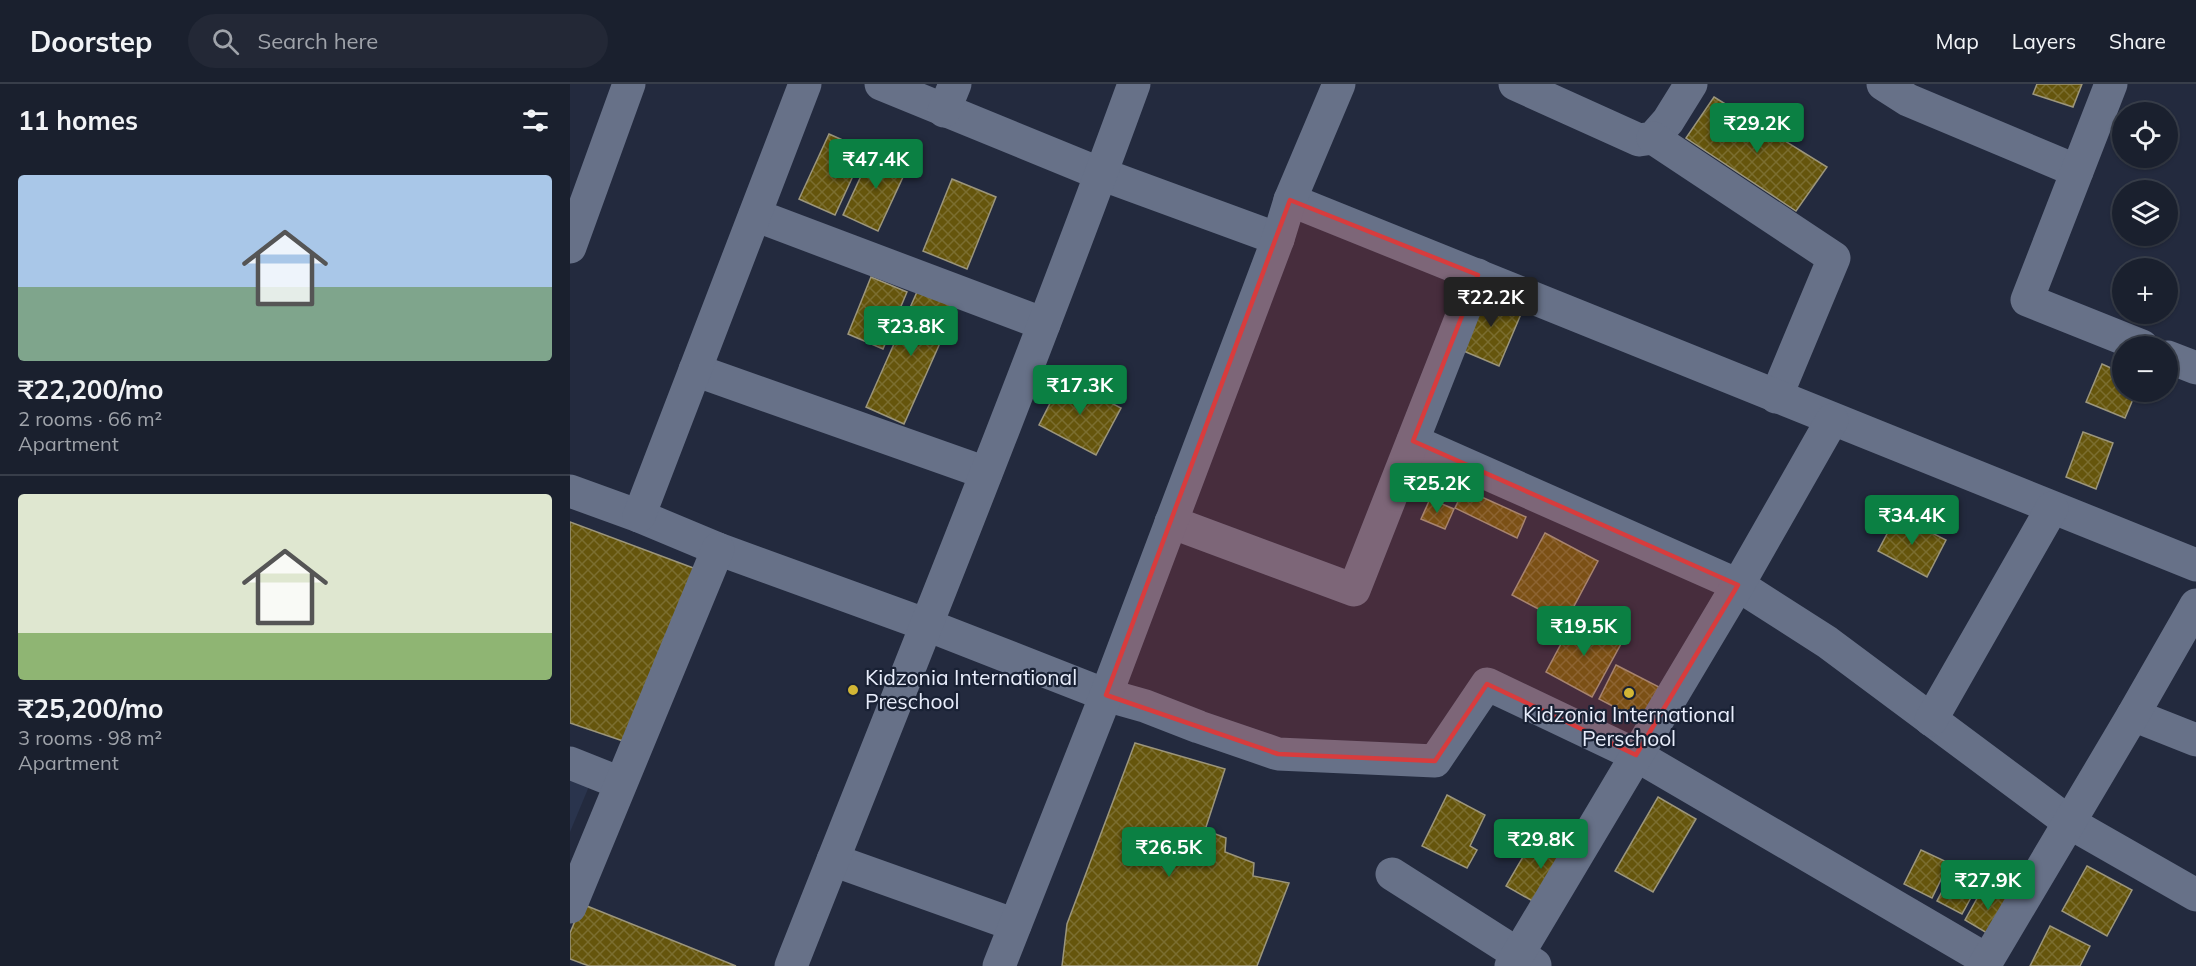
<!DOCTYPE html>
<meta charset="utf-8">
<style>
:root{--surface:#1a202e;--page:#232836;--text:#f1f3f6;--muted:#9fa3aa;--line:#383e4a;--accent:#0b8043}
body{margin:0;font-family:Mulish,sans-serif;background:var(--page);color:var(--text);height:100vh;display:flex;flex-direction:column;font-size:22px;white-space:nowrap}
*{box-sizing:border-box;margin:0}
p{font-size:20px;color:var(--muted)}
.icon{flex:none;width:33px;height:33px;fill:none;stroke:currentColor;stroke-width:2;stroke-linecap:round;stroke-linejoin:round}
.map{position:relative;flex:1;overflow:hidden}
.sheet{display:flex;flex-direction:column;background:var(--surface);width:570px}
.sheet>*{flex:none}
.fabs{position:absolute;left:1542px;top:18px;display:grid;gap:12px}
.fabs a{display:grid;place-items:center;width:66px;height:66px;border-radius:50%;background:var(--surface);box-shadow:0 2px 4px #0004,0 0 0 2px var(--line);font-size:30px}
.price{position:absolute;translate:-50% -51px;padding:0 14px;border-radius:6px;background:var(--accent);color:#fff;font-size:20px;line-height:39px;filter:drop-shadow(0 2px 3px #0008)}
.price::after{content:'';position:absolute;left:50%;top:36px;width:18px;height:14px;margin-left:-9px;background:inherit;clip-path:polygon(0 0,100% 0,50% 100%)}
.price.selected{background:#222;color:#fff}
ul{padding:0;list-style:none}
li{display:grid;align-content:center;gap:12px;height:318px;padding:0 18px}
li+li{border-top:2px solid var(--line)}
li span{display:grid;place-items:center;height:186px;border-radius:6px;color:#555}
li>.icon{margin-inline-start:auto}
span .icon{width:108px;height:108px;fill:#fffc;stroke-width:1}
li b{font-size:26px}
h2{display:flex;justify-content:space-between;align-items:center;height:72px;padding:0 18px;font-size:26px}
header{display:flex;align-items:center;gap:36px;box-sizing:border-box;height:84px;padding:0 30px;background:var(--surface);border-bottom:2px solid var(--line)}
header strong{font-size:28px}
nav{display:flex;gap:33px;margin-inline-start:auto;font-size:21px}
.search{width:420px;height:54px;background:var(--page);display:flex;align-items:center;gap:15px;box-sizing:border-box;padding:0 21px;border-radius:33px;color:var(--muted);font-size:22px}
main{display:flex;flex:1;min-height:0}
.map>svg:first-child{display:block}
.built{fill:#2a344d}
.building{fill:url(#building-cross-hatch);stroke:#9c967c;stroke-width:1.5}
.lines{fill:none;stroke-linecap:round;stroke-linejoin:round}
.minor{stroke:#677188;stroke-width:33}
.marked{fill:#d83c3d;fill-opacity:0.2;stroke:#d83c3d;stroke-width:4.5;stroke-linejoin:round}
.poi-dot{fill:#d2b635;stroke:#192134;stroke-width:2}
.labels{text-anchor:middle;stroke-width:4.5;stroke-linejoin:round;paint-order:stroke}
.poi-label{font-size:21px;fill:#e8edfb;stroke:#192134;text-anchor:start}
</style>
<header>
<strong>Doorstep</strong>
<div class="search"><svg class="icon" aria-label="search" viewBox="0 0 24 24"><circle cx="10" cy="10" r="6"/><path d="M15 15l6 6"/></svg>Search here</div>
<nav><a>Map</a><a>Layers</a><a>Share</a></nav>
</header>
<main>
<section class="sheet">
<h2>11 homes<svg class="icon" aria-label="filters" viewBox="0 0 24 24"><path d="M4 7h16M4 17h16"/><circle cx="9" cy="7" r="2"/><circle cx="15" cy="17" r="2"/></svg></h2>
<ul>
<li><span style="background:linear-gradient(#a9c7e8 60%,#7fa58c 0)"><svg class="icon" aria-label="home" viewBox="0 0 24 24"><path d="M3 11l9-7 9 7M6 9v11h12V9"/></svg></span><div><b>₹22,200/mo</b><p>2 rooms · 66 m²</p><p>Apartment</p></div></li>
<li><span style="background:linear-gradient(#dfe7d0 75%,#8fb573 0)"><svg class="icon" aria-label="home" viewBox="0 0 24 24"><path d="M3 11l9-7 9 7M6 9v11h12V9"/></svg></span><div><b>₹25,200/mo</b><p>3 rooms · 98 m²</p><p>Apartment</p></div></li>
</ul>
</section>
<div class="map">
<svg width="1626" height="882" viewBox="0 0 1626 882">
<defs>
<pattern id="building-cross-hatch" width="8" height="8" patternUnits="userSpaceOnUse" patternTransform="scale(1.5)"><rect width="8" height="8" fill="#65550c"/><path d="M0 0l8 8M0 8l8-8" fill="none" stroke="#7b6e30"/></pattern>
</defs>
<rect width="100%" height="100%" fill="#232a3e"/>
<path class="built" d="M0 692 20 700 0 748Z"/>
<g class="building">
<path d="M1467 0H1512L1503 23 1463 10Z"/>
<path d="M1144 13 1257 83 1226 127 1116 54Z"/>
<path d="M259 50 295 66 265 131 229 115Z"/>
<path d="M304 64 339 80 308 147 273 131Z"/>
<path d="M382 95 426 113 397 185 353 167Z"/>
<path d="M301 193 337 208 313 265 278 250Z"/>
<path d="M914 206 954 223 929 282 889 265Z"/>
<path d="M347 208 386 223 334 340 296 323Z"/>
<path d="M1532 280 1552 289V308H1566L1555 334 1516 318Z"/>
<path d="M493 294 551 324 526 371 469 341Z"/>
<path d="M1513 348 1543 359 1526 405 1496 393Z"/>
<path d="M894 405 956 433 947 454 885 424Z"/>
<path d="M860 415 884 425 875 445 851 435Z"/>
<path d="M1327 431 1376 456 1357 493 1308 467Z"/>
<path d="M0 438 126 485 56 658 0 639Z"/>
<path d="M975 449 1028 477 995 539 942 511Z"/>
<path d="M1006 532 1052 558 1022 613 976 588Z"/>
<path d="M1046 581 1089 603 1071 637 1029 615Z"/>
<path d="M565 659 655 685 635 746 656 754 655 768 684 779 683 792 719 799 687 882H492L497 840Z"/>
<path d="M877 711 915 731 900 762 907 766 897 784 852 762Z"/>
<path d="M1088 713 1126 735 1083 808 1045 787Z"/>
<path d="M968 747 1006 769 975 824 936 802Z"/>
<path d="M1351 766 1379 779 1362 814 1334 800Z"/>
<path d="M1517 782 1562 806 1537 852 1492 827Z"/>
<path d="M1385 783 1410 797 1392 830 1367 817Z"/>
<path d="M1414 802 1441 817 1422 852 1395 836Z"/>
<path d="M12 820 166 882H19L0 875V849Z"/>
<path d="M1480 842 1520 862 1510 882H1460Z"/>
</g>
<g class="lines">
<g class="minor">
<path d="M311 0 531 90 708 155"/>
<path d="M945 0 1069 56 1083 54 1098 37 1121 0"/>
<path d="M1313 0 1338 16 1507 87"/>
<path d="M1541 0 1457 216 1572 262"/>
<path d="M374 27 385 0"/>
<path d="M1083 54 1264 174 1206 313"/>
<path d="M720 116 1626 481"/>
<path d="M185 131 474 240"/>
<path d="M0 163 59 0"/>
<path d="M1598 273 1626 284"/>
<path d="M125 286 416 389"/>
<path d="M843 357 1168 501 1257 558 1500 739 1626 811"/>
<path d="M0 407 69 432 148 465 357 541 536 611 575 622 629 643 708 670 865 677 917 600 1066 671 1417 876"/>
<path d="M69 432 235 0"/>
<path d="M601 438 784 506 908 191"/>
<path d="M1563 631 1626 656"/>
<path d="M1361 636 1482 424"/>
<path d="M0 679 50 699"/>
<path d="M263 776 445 841"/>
<path d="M822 790 965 881"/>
<path d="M0 823 148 465"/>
<path d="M221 882C337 589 456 296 564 0"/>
<path d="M429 882 536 611 708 155 720 116 769 0"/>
<path d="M941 882 1168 501 1262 336"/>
<path d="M1414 882 1563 631 1626 521"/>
</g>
</g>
<path class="marked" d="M720 116 908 191 843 357 1168 501 1066 671 917 600 865 677 708 670 536 611Z"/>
<g class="poi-dot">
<circle cx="283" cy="606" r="6"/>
<circle cx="1059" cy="609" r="6"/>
</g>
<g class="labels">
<g class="poi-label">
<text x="295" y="601">Kidzonia International<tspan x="295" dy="24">Preschool</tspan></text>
<text x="1059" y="638" text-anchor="middle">Kidzonia International<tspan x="1059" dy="24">Perschool</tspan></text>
</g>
</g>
</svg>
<div class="fabs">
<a><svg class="icon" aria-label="locate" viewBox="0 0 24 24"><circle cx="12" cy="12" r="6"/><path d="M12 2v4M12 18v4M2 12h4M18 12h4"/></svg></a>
<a><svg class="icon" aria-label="layers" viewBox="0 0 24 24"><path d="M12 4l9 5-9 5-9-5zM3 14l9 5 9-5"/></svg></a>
<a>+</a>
<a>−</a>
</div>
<b class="price" style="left:1187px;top:70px">₹29.2K</b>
<b class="price" style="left:306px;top:106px">₹47.4K</b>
<b class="price selected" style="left:921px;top:244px">₹22.2K</b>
<b class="price" style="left:341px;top:273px">₹23.8K</b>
<b class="price" style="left:510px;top:332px">₹17.3K</b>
<b class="price" style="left:867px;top:430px">₹25.2K</b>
<b class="price" style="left:1342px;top:462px">₹34.4K</b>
<b class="price" style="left:1014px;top:573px">₹19.5K</b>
<b class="price" style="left:971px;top:786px">₹29.8K</b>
<b class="price" style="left:599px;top:794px">₹26.5K</b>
<b class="price" style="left:1418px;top:827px">₹27.9K</b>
</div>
</main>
